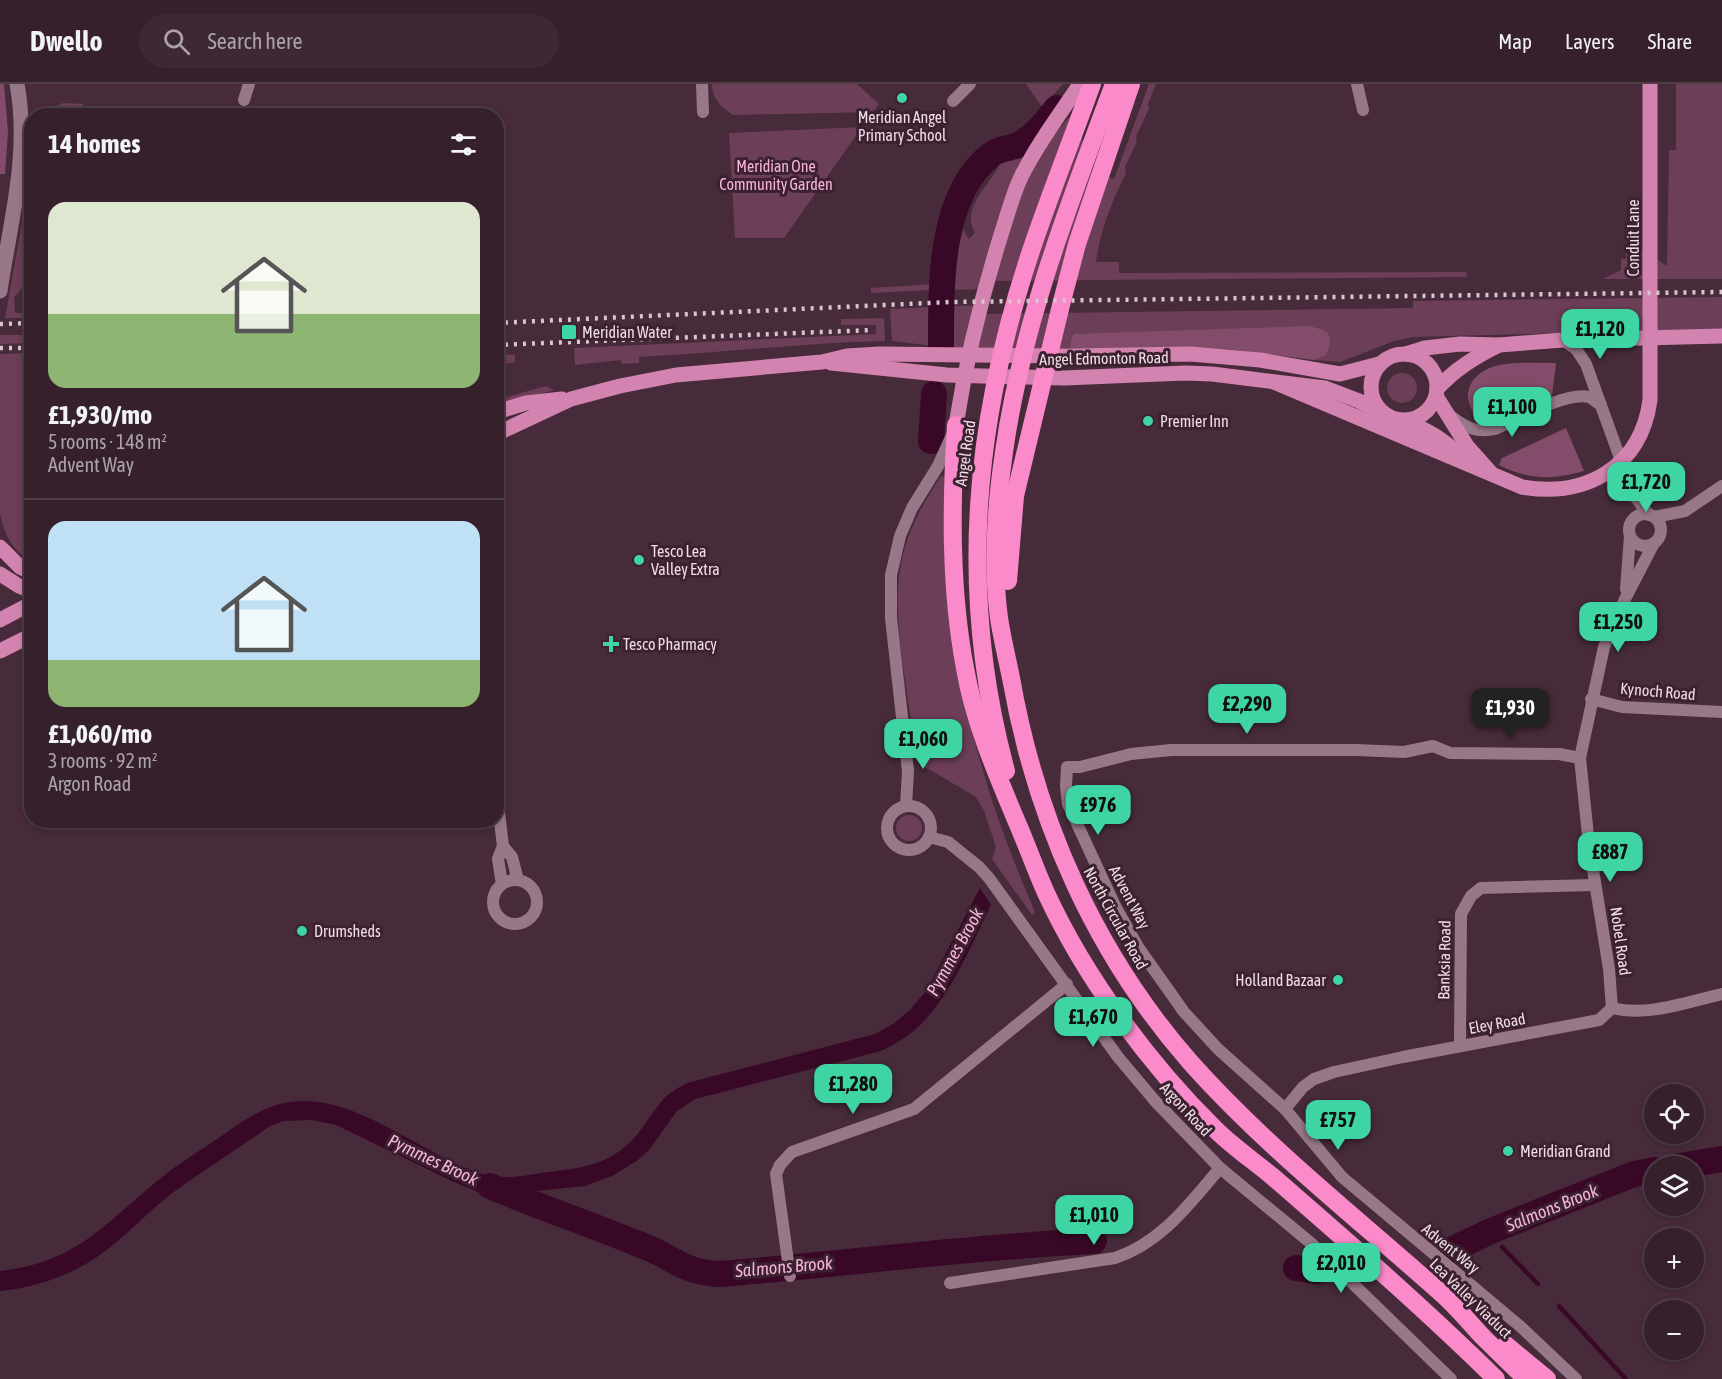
<!DOCTYPE html>
<meta charset="utf-8">
<style>
:root{--surface:#35202c;--page:#3d2834;--text:#f1f3f6;--muted:#aaa3a9;--line:#4f3e48;--accent:#3ed4a3}
body{margin:0;font-family:"Asap Condensed",sans-serif;background:var(--page);color:var(--text);height:100vh;display:flex;flex-direction:column;font-size:22px;white-space:nowrap}
*{box-sizing:border-box;margin:0}
p{font-size:20px;color:var(--muted)}
.icon{flex:none;width:33px;height:33px;fill:none;stroke:currentColor;stroke-width:2;stroke-linecap:round;stroke-linejoin:round}
.map{position:relative;flex:1;overflow:hidden}
.panel{position:absolute;left:24px;top:24px;width:480px;height:720px;display:flex;flex-direction:column;background:var(--surface);border-radius:24px;box-shadow:0 3px 9px #0003,0 0 0 2px var(--line)}
.panel>*{flex:none}
.tools{position:absolute;left:1644px;top:1000px;display:grid;gap:12px}
.tools a{display:grid;place-items:center;width:60px;height:60px;border-radius:50%;background:var(--surface);box-shadow:0 3px 9px #0003,0 0 0 2px var(--line);font-size:30px}
.price{position:absolute;translate:-50% -51px;padding:0 14px;border-radius:12px;background:var(--accent);color:#111;font-size:20px;line-height:39px;filter:drop-shadow(0 2px 3px #0008)}
.price::after{content:'';position:absolute;left:50%;top:36px;width:18px;height:14px;margin-left:-9px;background:inherit;clip-path:polygon(0 0,100% 0,50% 100%)}
.price.active{background:#222;color:#fff}
ul{padding:0;list-style:none}
li{display:grid;align-content:center;gap:12px;height:318px;padding:0 24px}
li+li{border-top:2px solid var(--line)}
li span{display:grid;place-items:center;height:186px;border-radius:18px;color:#555}
li>.icon{margin-inline-start:auto}
span .icon{width:108px;height:108px;fill:#fffc;stroke-width:1}
li b{font-size:26px}
h2{display:flex;justify-content:space-between;align-items:center;height:72px;padding:0 24px;font-size:26px}
header{display:flex;align-items:center;gap:36px;box-sizing:border-box;height:84px;padding:0 30px;background:var(--surface);border-bottom:2px solid var(--line)}
header strong{font-size:28px}
nav{display:flex;gap:33px;margin-inline-start:auto;font-size:21px}
.search{width:420px;height:54px;background:var(--page);display:flex;align-items:center;gap:15px;box-sizing:border-box;padding:0 21px;border-radius:33px;color:var(--muted);font-size:22px}
.map>svg:first-child{display:block}
.green{fill:#6c3e57}
.forest{fill:#834c6a}
.water{fill:#390827}
.lines{fill:none;stroke-linecap:round;stroke-linejoin:round}
.stream{stroke:#390827;stroke-width:4.5}
.river{stroke:#390827;stroke-width:26}
.street{stroke:#987888;stroke-width:12}
.secondary{stroke:#987888;stroke-width:15}
.primary{stroke:#d383af;stroke-width:15}
.highway{stroke:#fa8ac9;stroke-width:18}
.rail{stroke:#d8c5cf;stroke-width:4.5;stroke-dasharray:3 6;stroke-linecap:butt}
.poi-dot{fill:#3ed4a3;stroke:#3c2130;stroke-width:2}
.labels{text-anchor:middle;stroke-width:6;stroke-linejoin:round;paint-order:stroke}
.poi-label{font-size:16px;fill:#efdde6;stroke:#3c2130;text-anchor:start}
.park-label{font-size:16px;fill:#f8b4d8;stroke:#3c2130}
.street-label{font-size:16px;fill:#efdde6;stroke:#3c2130}
.water-label{font-size:18px;font-style:italic;fill:#f8b4d8;stroke:#3c2130}
</style>
<header>
<strong>Dwello</strong>
<div class="search"><svg class="icon" aria-label="search" viewBox="0 0 24 24"><circle cx="10" cy="10" r="6"/><path d="M15 15l6 6"/></svg>Search here</div>
<nav><a>Map</a><a>Layers</a><a>Share</a></nav>
</header>
<div class="map">
<svg width="1722" height="1295" viewBox="0 0 1722 1295">
<rect width="100%" height="100%" fill="#472b3a"/>
<g class="green">
<path d="M712 0H857L879 20 873 28 733 31C721 23 712 15 712 0Z"/>
<path d="M1026 0H1063L1042 23Z"/>
<path d="M1149 0H1156L1148 20 1149 25 1136 52 1137 58 1125 83 1126 89C1112 117 1100 147 1096 178H1119V189L1466 188 1467 193 985 197 984 205 949 206 960 132 961 142 969 155 975 149C959 123 994 98 1002 75 1037 66 1053 54 1074 27L1092 88 1114 95Z"/>
<path d="M1676 0H1722V195H1603L1621 186V175H1626V170H1634L1636 162 1667 182 1669 66H1676Z"/>
<path d="M63 19 83 20 82 31H46L50 25Z"/>
<path d="M862 43 784 154H735L729 49Z"/>
<path d="M31 89V194L14 213 15 229H31V234H5Z"/>
<path d="M933 200 932 206 871 209V204Z"/>
<path d="M1722 213V245L1413 253 1394 257 1340 278 1314 276 1325 272 1075 250 1071 255 1070 264 951 265 950 222 985 221V230L1413 224V217Z"/>
<path d="M932 223 934 262 892 257 890 225Z"/>
<path d="M884 234 885 257C803 259 721 269 639 273V279L622 280 621 276 575 281 574 264 876 250V241H841V235Z"/>
<path d="M0 251H31V259L0 260Z"/>
<path d="M31 269 32 386 28 432 31 448V477C13 467 4 450 0 430V270Z"/>
<path d="M497 270 515 271V278L497 282Z"/>
<circle cx="1402" cy="304" r="15"/>
<path d="M546 302 554 306 497 323V316Z"/>
<path d="M941 392 945 393C940 548 973 687 1035 828L1032 831 992 775 996 763 984 727 976 713 920 680 915 644H912C905 587 887 513 907 457 915 434 927 413 941 392Z"/>
<circle cx="909" cy="744" r="13"/>
</g>
<g class="forest">
<path d="M0 0H4L8 48 5 90H0Z"/>
<path d="M1308 242C1329 246 1336 251 1325 272L1314 276 1235 266 1196 264H1070L1071 255 1074 250Z"/>
<path d="M1556 279 1552 312 1524 326 1492 335 1476 333C1469 322 1464 311 1472 298 1489 273 1529 280 1556 279Z"/>
<path d="M1566 344 1584 387C1554 396 1528 396 1499 381L1502 374Z"/>
</g>
<path class="water" d="M980 804 991 821C972 859 953 907 923 938 911 951 897 959 881 967L695 1015 676 1028 650 1065 638 1076 614 1091 585 1102 488 1112 454 1098 336 1041 312 1036 284 1037 270 1042C239 1064 206 1085 175 1107 152 1124 132 1146 109 1164 78 1189 40 1203 0 1207V1187C78 1178 104 1140 161 1094 178 1080 198 1068 217 1055 237 1042 256 1026 280 1020 351 1001 423 1075 490 1092 508 1096 531 1090 549 1088 568 1085 588 1084 606 1075 638 1059 641 1042 662 1017 668 1009 678 1004 687 999L875 950 893 940 910 926 926 907Z"/>
<g class="lines">
<g class="stream">
<path d="M1502 1163 1538 1200"/>
<path d="M1559 1222 1626 1295"/>
</g>
<g class="river">
<path d="M941 262C941 202 939 110 992 70 1000 64 1009 65 1018 61 1035 53 1046 37 1057 24"/>
<path d="M931 357 934 310"/>
<path d="M1674 1083 1722 1075"/>
<path d="M490 1102C542 1124 595 1142 646 1163 676 1175 683 1188 719 1190 844 1180 969 1163 1094 1157"/>
<path d="M1451 1166 1491 1147 1634 1090 1654 1086"/>
<path d="M1296 1184 1316 1187"/>
</g>
<g class="street">
<path d="M702 0 703 28"/>
<path d="M1357 0 1363 26"/>
<path d="M244 16 249 0"/>
<path d="M953 17 970 0"/>
<path d="M1563 256 1576 265 1586 280 1633 410 1649 431"/>
<path d="M1452 333C1466 344 1477 349 1495 345 1516 336 1567 307 1589 313 1593 315 1597 319 1601 321"/>
<circle cx="1645" cy="446" r="16"/>
<path d="M1654 433 1685 427 1722 402"/>
<path d="M1626 505 1630 452"/>
<path d="M1591 615 1622 623 1722 628"/>
<path d="M496 704 503 762 498 775 502 800"/>
<circle cx="909" cy="744" r="22"/>
<path d="M906 722 908 687 891 534V491L900 452 912 424 938 382 952 351"/>
<path d="M929 753 948 758 979 783 989 794 1118 973 1155 1017 1220 1084 1312 1160 1451 1295"/>
<path d="M503 762 512 773 518 796"/>
<circle cx="515" cy="818" r="22"/>
<path d="M1612 924 1609 885 1589 761 1580 674 1604 563 1625 515 1654 459"/>
<path d="M1460 962 1461 830 1471 812 1481 804 1595 801"/>
<path d="M1285 1025 1303 1003 1314 995 1334 988 1403 973 1599 936 1612 924C1648 933 1686 918 1722 910"/>
<path d="M790 1192 776 1090 780 1081 792 1068 914 1025 1067 900"/>
<path d="M950 1199 1115 1174C1161 1159 1190 1119 1220 1084"/>
<path d="M1576 1295 1521 1243 1342 1093 1285 1025 1218 965 1184 928 1138 863 1115 822 1068 720 1066 702 1067 683H1080L1131 670 1171 666H1356L1404 668 1433 662 1450 669 1559 670 1580 674"/>
</g>
<path class="secondary" d="M0 207C10 139 30 69 17 0"/>
<g class="primary">
<circle cx="1404" cy="303" r="33"/>
<path d="M1406 270 1425 264 1460 260 1499 261 1563 256 1722 252"/>
<path d="M831 279 947 291 982 292 1064 294 1185 289 1212 290 1325 304 1359 317 1382 329"/>
<path d="M1274 298 1522 403C1586 414 1641 383 1650 316V0"/>
<path d="M1437 305C1455 285 1475 273 1499 261"/>
<path d="M1436 312 1467 362 1491 389"/>
<path d="M496 328 526 319 562 315"/>
<path d="M1402 337C1426 344 1445 356 1462 374"/>
<path d="M956 341C966 277 981 215 1000 154 1007 133 1012 112 1021 93 1037 60 1060 30 1080 0"/>
<path d="M496 350 571 315 620 302 676 291 822 278 847 272 879 270 1068 272 1191 270 1260 276 1340 290 1379 280"/>
<path d="M0 463 20 483 32 489"/>
<path d="M0 490 19 502 32 507"/>
<path d="M0 536 32 519"/>
<path d="M0 567 32 551"/>
</g>
<g class="highway">
<path d="M1114 0C1069 120 1022 240 1004 368 996 422 992 481 999 534 1002 554 1007 574 1011 594 1036 736 1095 870 1191 979 1266 1063 1357 1134 1441 1209 1456 1222 1469 1238 1483 1253 1497 1267 1512 1281 1526 1295"/>
<path d="M956 341C951 421 950 505 965 584 974 637 995 686 1016 736 1027 761 1036 787 1047 811 1086 895 1150 981 1215 1045 1233 1063 1254 1077 1273 1093 1349 1159 1425 1225 1496 1295"/>
<path d="M1008 497 1015 412 1061 221 1077 160 1131 0"/>
<path d="M1006 687C957 506 974 333 1034 158 1052 105 1073 53 1092 0"/>
<path d="M1506 1261 1547 1295"/>
</g>
<g class="rail">
<path d="M496 239 950 218 1722 208"/>
<path d="M0 240 32 239"/>
<path d="M496 261 873 246"/>
<path d="M0 264H32"/>
</g>
</g>
<g class="poi-dot">
<circle cx="902" cy="14" r="6"/>
<rect x="561" y="240" width="16" height="16" rx="3"/>
<circle cx="1148" cy="337" r="6"/>
<circle cx="639" cy="476" r="6"/>
<path d="M608 551h6v6h6v6h-6v6h-6v-6h-6v-6h6z"/>
<circle cx="302" cy="847" r="6"/>
<circle cx="1338" cy="896" r="6"/>
<circle cx="1508" cy="1067" r="6"/>
</g>
<g class="labels">
<g class="poi-label">
<text x="902" y="39" text-anchor="middle">Meridian Angel<tspan x="902" dy="18">Primary School</tspan></text>
<text x="582" y="254">Meridian Water</text>
<text x="1160" y="343">Premier Inn</text>
<text x="651" y="473">Tesco Lea<tspan x="651" dy="18">Valley Extra</tspan></text>
<text x="623" y="566">Tesco Pharmacy</text>
<text x="314" y="853">Drumsheds</text>
<text x="1326" y="902" text-anchor="end">Holland Bazaar</text>
<text x="1520" y="1073">Meridian Grand</text>
</g>
<g class="park-label">
<text x="776" y="88">Meridian One<tspan x="776" dy="18">Community Garden</tspan></text>
</g>
<g class="street-label">
<text transform="translate(1633 154) rotate(-90)" y="6">Conduit Lane</text>
<text transform="translate(1104 274) rotate(-1)" y="6">Angel Edmonton Road</text>
<text transform="translate(965 369) rotate(-82)" y="6">Angel Road</text>
<text transform="translate(1658 607) rotate(5)" y="6">Kynoch Road</text>
<text transform="translate(1130 813) rotate(62)" y="6">Advent Way</text>
<text transform="translate(1116 834) rotate(61)" y="6">North Circular Road</text>
<text transform="translate(1621 857) rotate(82)" y="6">Nobel Road</text>
<text transform="translate(1444 876) rotate(-89)" y="6">Banksia Road</text>
<text transform="translate(1497 939) rotate(-10)" y="6">Eley Road</text>
<text transform="translate(1186 1025) rotate(47)" y="6">Argon Road</text>
<text transform="translate(1451 1164) rotate(39)" y="6">Advent Way</text>
<text transform="translate(1471 1214) rotate(44)" y="6">Lea Valley Viaduct</text>
</g>
<g class="water-label">
<text transform="translate(955 868) rotate(-61)" y="6">Pymmes Brook</text>
<text transform="translate(433 1076) rotate(25)" y="6">Pymmes Brook</text>
<text transform="translate(1552 1124) rotate(-22)" y="6">Salmons Brook</text>
<text transform="translate(784 1183) rotate(-5)" y="6">Salmons Brook</text>
</g>
</g>
</svg>
<div class="tools">
<a><svg class="icon" aria-label="locate" viewBox="0 0 24 24"><circle cx="12" cy="12" r="6"/><path d="M12 2v4M12 18v4M2 12h4M18 12h4"/></svg></a>
<a><svg class="icon" aria-label="layers" viewBox="0 0 24 24"><path d="M12 4l9 5-9 5-9-5zM3 14l9 5 9-5"/></svg></a>
<a>+</a>
<a>−</a>
</div>
<b class="price" style="left:1600px;top:276px">£1,120</b>
<b class="price" style="left:1512px;top:354px">£1,100</b>
<b class="price" style="left:1646px;top:429px">£1,720</b>
<b class="price" style="left:1618px;top:569px">£1,250</b>
<b class="price" style="left:1247px;top:651px">£2,290</b>
<b class="price active" style="left:1510px;top:655px">£1,930</b>
<b class="price" style="left:923px;top:686px">£1,060</b>
<b class="price" style="left:1098px;top:752px">£976</b>
<b class="price" style="left:1610px;top:799px">£887</b>
<b class="price" style="left:1093px;top:964px">£1,670</b>
<b class="price" style="left:853px;top:1031px">£1,280</b>
<b class="price" style="left:1338px;top:1067px">£757</b>
<b class="price" style="left:1094px;top:1162px">£1,010</b>
<b class="price" style="left:1341px;top:1210px">£2,010</b>
<section class="panel">
<h2>14 homes<svg class="icon" aria-label="filters" viewBox="0 0 24 24"><path d="M4 7h16M4 17h16"/><circle cx="9" cy="7" r="2"/><circle cx="15" cy="17" r="2"/></svg></h2>
<ul>
<li><span style="background:linear-gradient(#dfe7d0 60%,#8fb573 0)"><svg class="icon" aria-label="home" viewBox="0 0 24 24"><path d="M3 11l9-7 9 7M6 9v11h12V9"/></svg></span><div><b>£1,930/mo</b><p>5 rooms · 148 m²</p><p>Advent Way</p></div></li>
<li><span style="background:linear-gradient(#bfe0f5 75%,#8fb573 0)"><svg class="icon" aria-label="home" viewBox="0 0 24 24"><path d="M3 11l9-7 9 7M6 9v11h12V9"/></svg></span><div><b>£1,060/mo</b><p>3 rooms · 92 m²</p><p>Argon Road</p></div></li>
</ul>
</section>
</div>
